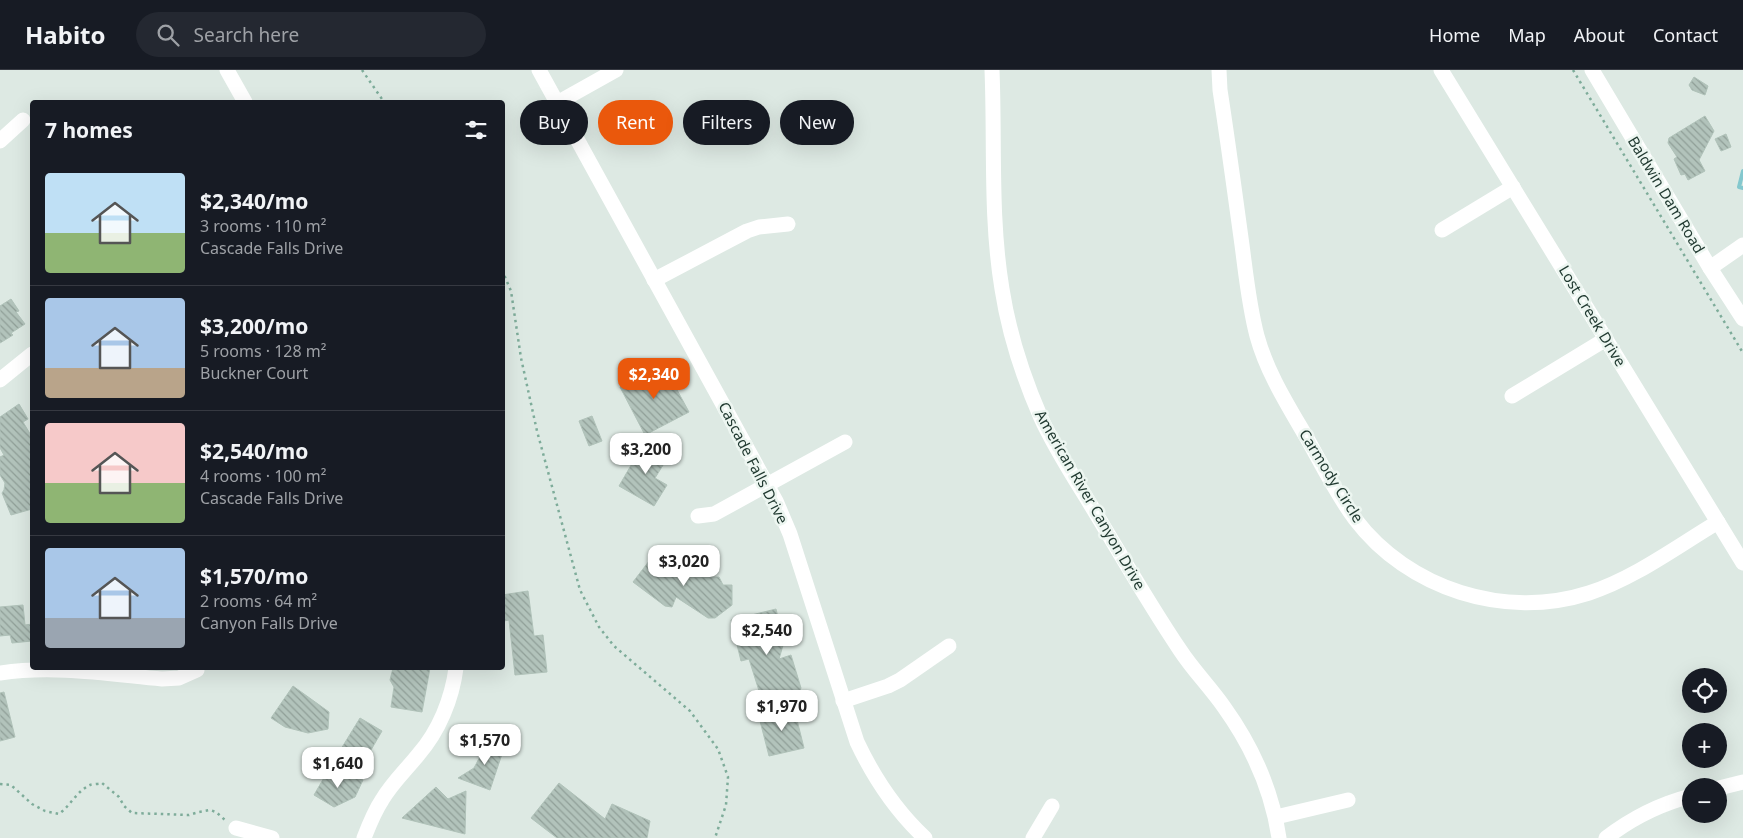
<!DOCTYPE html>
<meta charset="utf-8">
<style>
:root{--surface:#171b24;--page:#242831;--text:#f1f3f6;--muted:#9ea1a6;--line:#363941;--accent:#ea580c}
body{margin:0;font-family:"Noto Sans",sans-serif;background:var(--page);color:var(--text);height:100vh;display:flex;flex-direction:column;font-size:19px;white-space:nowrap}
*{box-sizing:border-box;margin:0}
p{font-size:16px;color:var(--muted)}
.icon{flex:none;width:28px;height:28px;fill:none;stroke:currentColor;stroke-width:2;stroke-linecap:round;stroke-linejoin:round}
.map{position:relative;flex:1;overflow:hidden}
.drawer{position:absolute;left:30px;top:30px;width:475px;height:570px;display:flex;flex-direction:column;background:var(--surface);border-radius:5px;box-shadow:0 5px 20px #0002}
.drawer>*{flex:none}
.top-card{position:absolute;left:520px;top:30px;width:475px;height:45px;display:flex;gap:10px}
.tools{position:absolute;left:1682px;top:598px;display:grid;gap:10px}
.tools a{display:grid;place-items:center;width:45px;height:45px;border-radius:50%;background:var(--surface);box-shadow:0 5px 20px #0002;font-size:25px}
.price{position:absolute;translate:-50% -42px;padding:0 11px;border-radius:10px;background:#fff;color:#222;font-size:16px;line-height:32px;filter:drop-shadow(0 1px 2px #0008)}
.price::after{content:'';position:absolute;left:50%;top:30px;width:15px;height:11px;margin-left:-8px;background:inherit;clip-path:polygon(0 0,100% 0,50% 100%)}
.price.selected{background:var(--accent);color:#fff}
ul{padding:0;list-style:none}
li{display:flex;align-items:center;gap:15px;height:125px;padding:0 15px}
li+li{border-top:1px solid var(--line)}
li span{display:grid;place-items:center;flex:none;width:140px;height:100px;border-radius:5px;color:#555}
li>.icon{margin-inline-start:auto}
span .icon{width:60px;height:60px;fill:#fffc;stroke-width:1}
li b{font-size:21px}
h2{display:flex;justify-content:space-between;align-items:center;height:60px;padding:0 15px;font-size:21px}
.tag{padding:0 18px;border-radius:22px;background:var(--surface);box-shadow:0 5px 20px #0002;font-size:18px;line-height:45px}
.tag.selected{background:var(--accent);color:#fff}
header{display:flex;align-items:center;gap:30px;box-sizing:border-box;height:70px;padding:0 25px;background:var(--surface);border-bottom:1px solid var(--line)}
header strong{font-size:24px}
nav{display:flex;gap:28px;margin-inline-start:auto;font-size:18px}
.search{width:350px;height:45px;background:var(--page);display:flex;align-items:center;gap:12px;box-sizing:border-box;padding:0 18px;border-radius:28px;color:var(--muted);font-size:19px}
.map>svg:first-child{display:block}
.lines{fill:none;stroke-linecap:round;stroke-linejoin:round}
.stream{stroke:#84c8ce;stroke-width:4}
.building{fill:url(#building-back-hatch);stroke:#b0c2b9}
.path{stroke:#7eac9a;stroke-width:2.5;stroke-dasharray:2.5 4;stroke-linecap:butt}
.minor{stroke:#fff;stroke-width:15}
.labels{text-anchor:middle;stroke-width:5;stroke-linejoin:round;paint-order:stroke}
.street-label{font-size:15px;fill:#1f382f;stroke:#edf6f1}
</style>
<header>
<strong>Habito</strong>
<div class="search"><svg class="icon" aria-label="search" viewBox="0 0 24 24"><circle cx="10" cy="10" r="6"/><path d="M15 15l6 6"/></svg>Search here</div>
<nav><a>Home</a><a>Map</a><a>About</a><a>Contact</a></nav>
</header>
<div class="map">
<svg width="1743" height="768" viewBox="0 0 1743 768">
<defs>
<pattern id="building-back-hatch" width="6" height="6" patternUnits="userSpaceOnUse" patternTransform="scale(1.25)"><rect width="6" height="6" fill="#b2c3bb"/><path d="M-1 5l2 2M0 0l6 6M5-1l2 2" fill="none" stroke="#909f98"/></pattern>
</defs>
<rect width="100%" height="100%" fill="#dde9e3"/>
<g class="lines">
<path class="stream" d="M1743 101 1739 117 1743 118"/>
</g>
<g class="building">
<path d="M1694 7 1708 16 1705 25 1692 20 1689 15Z"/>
<path d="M1705 46 1714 61 1699 90 1705 101 1688 110 1685 104 1681 105 1674 89 1677 87 1668 73 1669 68Z"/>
<path d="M1726 64 1731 77 1721 81 1715 69Z"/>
<path d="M11 229 19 241 16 242 25 254 11 263 13 265 0 273V236Z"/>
<path d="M663 294 689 342 645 365 620 317Z"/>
<path d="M19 334 28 349 23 352 32 367V439L11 445 2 423 4 420 5 413 0 405V387L4 385 0 378V347Z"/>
<path d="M592 346 602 371 589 376 579 351Z"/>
<path d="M644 373 668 387 655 408 667 415 654 436 619 416Z"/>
<path d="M656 482 673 495V488L690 495 685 507H719L723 515H732V535L715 548H708L676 527 672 537 665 536 633 512Z"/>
<path d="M528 521 534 566 543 565 547 602 515 605 509 550 504 551 502 525Z"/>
<path d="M23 535 25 555 32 554V571L12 573 10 565 0 566V537Z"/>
<path d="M776 539 784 572 779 589 791 585 801 618 791 639 760 624 749 589 741 591 731 550Z"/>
<path d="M393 598H430L422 642 391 637 394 617 390 610Z"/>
<path d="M293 616 329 642 328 659 308 663 285 657 271 648Z"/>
<path d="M4 622 15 667 0 671V623Z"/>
<path d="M791 639 799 649 797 650 804 678 769 686 759 647Z"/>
<path d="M360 648 382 661 364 692 341 679Z"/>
<path d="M486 663 502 684 490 720 458 708 474 698 483 681Z"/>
<path d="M330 703 363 710 355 727 334 737 314 725 325 706Z"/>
<path d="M559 713 605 749 612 734 650 751 647 768H557L531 748Z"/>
<path d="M436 717 448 729 466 721 465 764 402 748Z"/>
</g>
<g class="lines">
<g class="path">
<path d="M362 0 384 32"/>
<path d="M1573 0 1743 283"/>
<path d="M502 200 511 221 521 288 537 361 580 520 599 557 614 576 690 641 718 679 728 707 726 735 715 768"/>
<path d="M0 714 11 715 32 734 45 741 59 744C70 736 77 721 90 715 93 714 99 714 102 713L119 727 124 736 132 743 189 745 199 742 210 740 216 742 225 750"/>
</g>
<g class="minor">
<path d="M227 0 245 32"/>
<path d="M539 0 776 431 790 464 857 672C874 708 895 740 925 768"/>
<path d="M992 0C995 73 990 147 1002 219 1009 264 1023 307 1041 348 1057 383 1079 415 1098 447 1125 492 1151 537 1180 580 1193 600 1210 617 1224 637 1252 676 1272 721 1279 768"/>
<path d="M1219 0 1220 20C1228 72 1235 124 1242 175 1246 205 1249 236 1257 266 1267 303 1289 337 1308 370 1323 397 1337 425 1355 449 1408 519 1505 550 1589 523 1635 508 1676 477 1718 452"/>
<path d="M1441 0 1743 493"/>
<path d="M1592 0 1710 198 1743 249"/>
<path d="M557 33 616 0"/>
<path d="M0 71 23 50"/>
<path d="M1442 160 1513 117"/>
<path d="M1710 198 1743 175"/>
<path d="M654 210 747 161 759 157 788 154"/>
<path d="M0 310 32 284"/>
<path d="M1512 326 1606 269"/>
<path d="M698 446 714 444 845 372"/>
<path d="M0 603C54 595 108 604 162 609L179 608 197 600"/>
<path d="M843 631 888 616 900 610 949 576"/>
<path d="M1719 718 1743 712"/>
<path d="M1276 747 1348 730"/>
<path d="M236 758 272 768"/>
<path d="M364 768C369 755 374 742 382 730 392 713 406 700 418 685 439 661 452 629 456 598"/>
<path d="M1033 768 1052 736"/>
<path d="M1606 768C1632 748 1660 734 1691 726"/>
</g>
</g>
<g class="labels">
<g class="street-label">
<text transform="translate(1666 125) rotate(59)" y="5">Baldwin Dam Road</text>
<text transform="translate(1592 246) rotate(59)" y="5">Lost Creek Drive</text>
<text transform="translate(753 393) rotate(63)" y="5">Cascade Falls Drive</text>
<text transform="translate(1331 406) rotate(58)" y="5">Carmody Circle</text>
<text transform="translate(1090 430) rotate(60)" y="5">American River Canyon Drive</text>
</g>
</g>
</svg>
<div class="tools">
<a><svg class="icon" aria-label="locate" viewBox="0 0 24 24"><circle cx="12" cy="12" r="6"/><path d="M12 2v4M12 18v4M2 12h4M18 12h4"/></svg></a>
<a>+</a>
<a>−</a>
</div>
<b class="price selected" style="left:654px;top:330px">$2,340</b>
<b class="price" style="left:646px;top:405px">$3,200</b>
<b class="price" style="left:684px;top:517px">$3,020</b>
<b class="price" style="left:767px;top:586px">$2,540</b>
<b class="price" style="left:782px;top:662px">$1,970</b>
<b class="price" style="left:485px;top:696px">$1,570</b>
<b class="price" style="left:338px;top:719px">$1,640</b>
<div class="top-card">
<a class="tag">Buy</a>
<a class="tag selected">Rent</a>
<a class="tag">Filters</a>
<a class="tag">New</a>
</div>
<section class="drawer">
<h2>7 homes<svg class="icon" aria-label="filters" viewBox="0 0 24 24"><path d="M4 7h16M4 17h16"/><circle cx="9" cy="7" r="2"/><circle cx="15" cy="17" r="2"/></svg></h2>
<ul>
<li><span style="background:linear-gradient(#bfe0f5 60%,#8fb573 0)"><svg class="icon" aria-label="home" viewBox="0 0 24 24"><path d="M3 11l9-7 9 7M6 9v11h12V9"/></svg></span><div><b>$2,340/mo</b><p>3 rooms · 110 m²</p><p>Cascade Falls Drive</p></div></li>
<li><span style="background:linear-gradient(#a9c7e8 70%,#b9a48a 0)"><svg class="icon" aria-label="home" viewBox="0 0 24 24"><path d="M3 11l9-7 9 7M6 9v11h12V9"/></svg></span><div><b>$3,200/mo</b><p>5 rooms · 128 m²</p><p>Buckner Court</p></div></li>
<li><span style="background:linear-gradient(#f6c9c9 60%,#8fb573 0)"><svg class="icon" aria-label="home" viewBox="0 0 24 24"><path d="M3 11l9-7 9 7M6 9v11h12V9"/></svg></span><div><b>$2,540/mo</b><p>4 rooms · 100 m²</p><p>Cascade Falls Drive</p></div></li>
<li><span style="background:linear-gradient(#a9c7e8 70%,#9aa5b1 0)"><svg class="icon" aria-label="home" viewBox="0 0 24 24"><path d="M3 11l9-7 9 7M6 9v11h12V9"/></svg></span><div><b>$1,570/mo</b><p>2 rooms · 64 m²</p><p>Canyon Falls Drive</p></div></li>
</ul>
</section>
</div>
